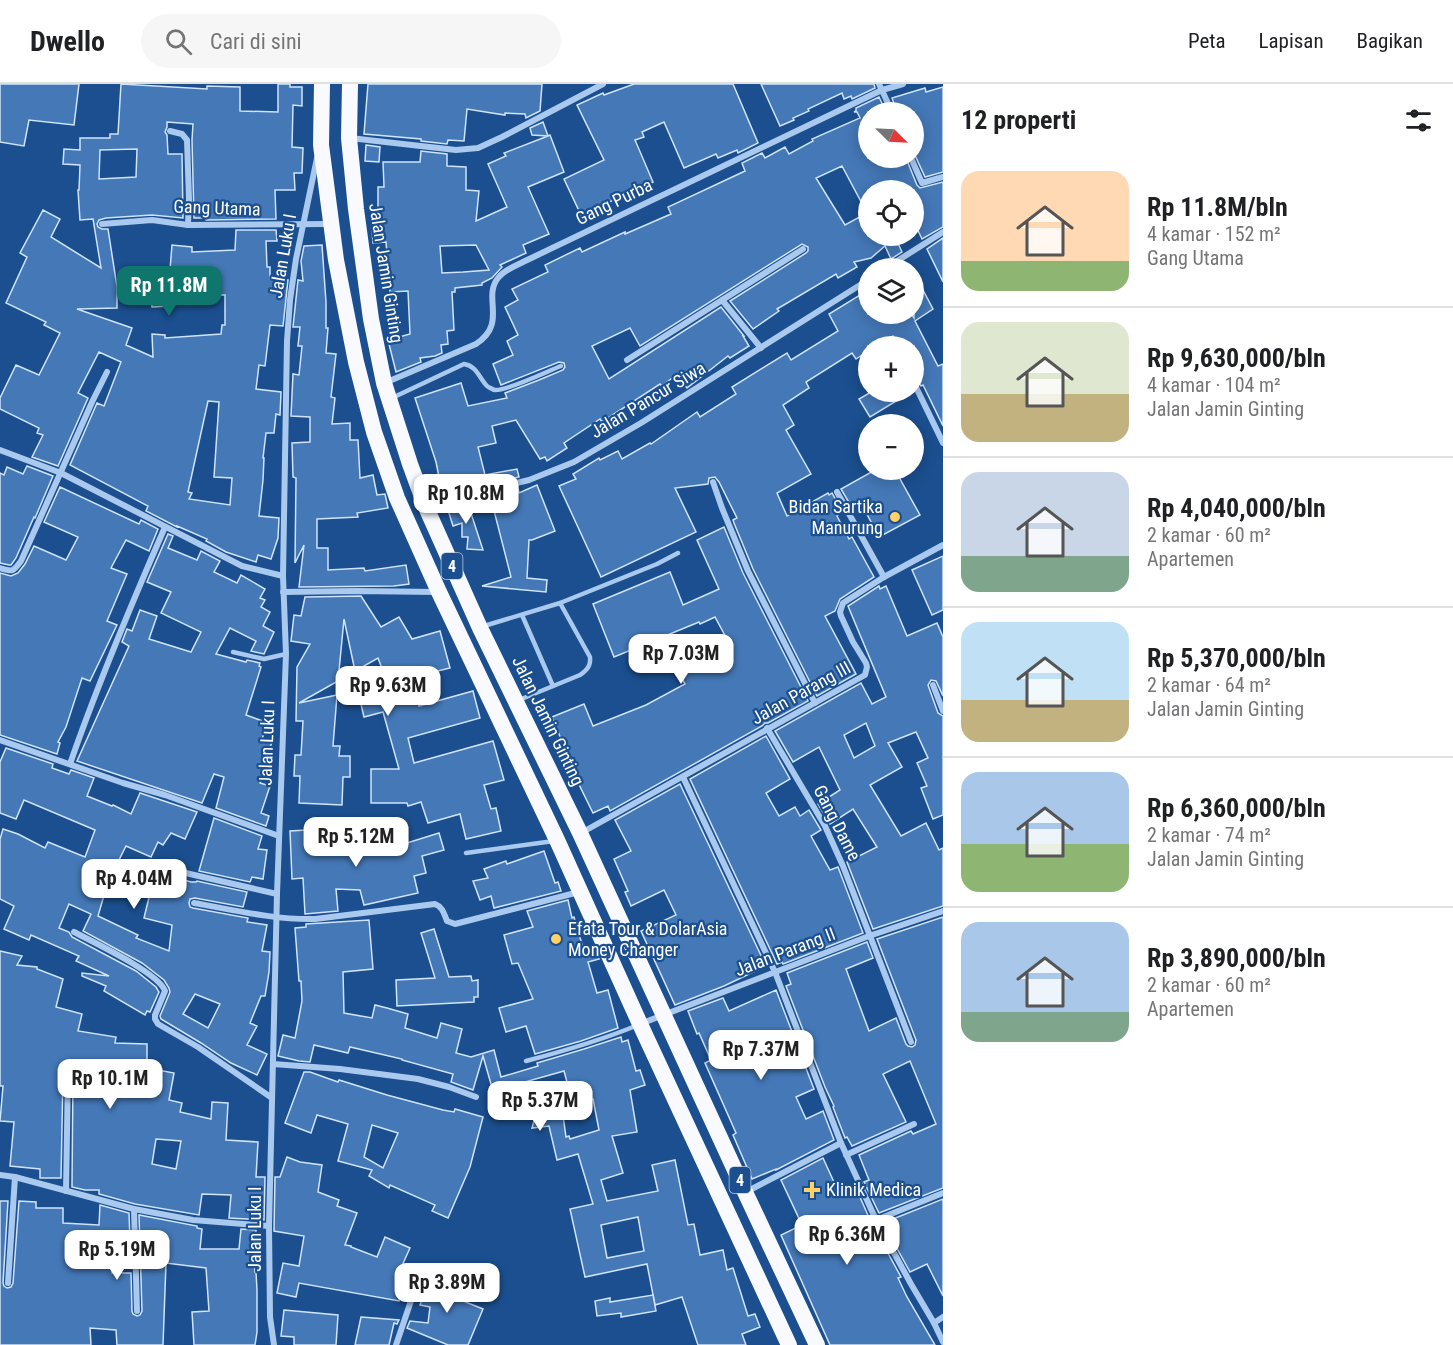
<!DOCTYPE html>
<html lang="id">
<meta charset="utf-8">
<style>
:root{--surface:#fff;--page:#f6f6f6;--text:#202124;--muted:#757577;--line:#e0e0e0;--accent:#0f766e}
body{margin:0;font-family:"Roboto Condensed",sans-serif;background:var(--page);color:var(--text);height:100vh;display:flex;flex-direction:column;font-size:22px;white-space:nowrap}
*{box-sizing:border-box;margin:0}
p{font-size:20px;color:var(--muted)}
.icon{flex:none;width:33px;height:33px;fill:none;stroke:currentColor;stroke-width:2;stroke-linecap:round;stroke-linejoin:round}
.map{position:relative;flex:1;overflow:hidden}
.details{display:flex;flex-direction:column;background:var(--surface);width:510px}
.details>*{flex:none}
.needle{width:39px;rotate:114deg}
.tools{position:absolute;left:858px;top:18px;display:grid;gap:12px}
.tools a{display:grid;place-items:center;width:66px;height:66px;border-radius:50%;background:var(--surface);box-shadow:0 3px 15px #0003;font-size:30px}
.price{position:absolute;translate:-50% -51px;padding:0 14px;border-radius:12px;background:#fff;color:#222;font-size:20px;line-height:39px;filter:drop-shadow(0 2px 3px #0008)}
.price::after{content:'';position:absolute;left:50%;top:36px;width:18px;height:14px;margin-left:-9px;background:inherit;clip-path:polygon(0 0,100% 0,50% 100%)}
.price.current{background:var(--accent);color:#fff}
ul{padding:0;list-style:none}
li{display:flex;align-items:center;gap:18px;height:150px;padding:0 18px}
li+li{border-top:2px solid var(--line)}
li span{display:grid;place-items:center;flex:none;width:168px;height:120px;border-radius:18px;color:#555}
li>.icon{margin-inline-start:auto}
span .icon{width:72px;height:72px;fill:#fffc;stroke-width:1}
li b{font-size:26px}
h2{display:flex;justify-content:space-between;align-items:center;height:72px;padding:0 18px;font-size:26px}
header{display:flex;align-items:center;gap:36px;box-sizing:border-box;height:84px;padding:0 30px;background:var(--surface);border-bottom:2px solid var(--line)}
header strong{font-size:28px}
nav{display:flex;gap:33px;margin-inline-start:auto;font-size:21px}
.search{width:420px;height:54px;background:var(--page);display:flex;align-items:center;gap:15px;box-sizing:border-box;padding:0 21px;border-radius:33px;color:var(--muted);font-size:22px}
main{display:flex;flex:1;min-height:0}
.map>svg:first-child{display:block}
.building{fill:#4478b7;stroke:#cfe3fa;stroke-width:1.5;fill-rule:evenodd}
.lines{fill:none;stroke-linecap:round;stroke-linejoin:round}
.service{stroke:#a9c9ee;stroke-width:4.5}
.minor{stroke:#a9c9ee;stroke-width:6}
.trunk{stroke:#f8faff;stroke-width:16}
.poi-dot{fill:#ffd166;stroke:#1b4f8f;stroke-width:2}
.labels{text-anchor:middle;stroke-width:4.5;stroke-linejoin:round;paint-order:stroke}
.shield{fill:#1b4f8f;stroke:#bbcadd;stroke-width:1.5}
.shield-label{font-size:16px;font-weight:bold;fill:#fff}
.street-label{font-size:18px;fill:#fff;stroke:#1b4f8f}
.poi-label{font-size:18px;fill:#fff;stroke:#1b4f8f;text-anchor:start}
</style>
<header>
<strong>Dwello</strong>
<div class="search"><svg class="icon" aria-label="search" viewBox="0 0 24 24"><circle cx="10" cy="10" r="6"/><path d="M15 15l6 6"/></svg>Cari di sini</div>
<nav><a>Peta</a><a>Lapisan</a><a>Bagikan</a></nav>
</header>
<main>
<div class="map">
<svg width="943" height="1261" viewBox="0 0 943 1261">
<rect width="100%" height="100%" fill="#1b4f8f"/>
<g class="building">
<path d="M0 0H79L74 41 29 36 24 62 0 58Z"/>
<path d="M121 0 207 5V2L240 3V27L278 28V0H290V3H302V22L293 21 292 63 303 64 302 89H294L295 106H275L276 135 206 136 205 134H194L192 56 193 40 167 38V43L165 48 167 51 168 70H182L183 134 152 131 106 134 99 136 97 140 98 143 102 145H108L117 203V224L77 225 132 244 126 261 153 273 152 250 165 251V254L221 250 222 241H225V211H198V201L169 198 172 161 192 163V168L235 166 236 146H276L277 157H266L267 183H270V195L288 196 283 242 270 241 265 282 259 281 256 305 281 308 280 331 276 330 274 349H266L263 374H264L263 396 259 432 279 434 278 454 271 475 258 471 256 478 226 468 206 457 207 455 177 442V443L146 427 148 422 70 381 97 319 104 322 121 278 99 268 78 309 88 314 58 382 32 373 43 351 37 349 39 344 0 325V314L16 281 39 291 60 249 44 241 46 238 6 219 27 173 20 169 43 126 60 135 51 153 101 184 93 135 80 136 78 106H79L80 81 63 80 64 65 80 66V54H110V50H118ZM137 65 136 93 99 95 100 66ZM208 317 219 318 214 393 232 394 230 421 189 415 192 409 188 408Z"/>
<path d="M368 0H542L540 27 526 34 525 30 505 29V31L467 25 464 57 448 56 447 60 421 57V55L364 50Z"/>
<path d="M634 0H733L758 59 738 69 737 66 718 74 716 70 684 84 664 38 642 48 644 53 635 56 653 98 581 131 564 95 604 76 577 21 603 9 604 11Z"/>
<path d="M761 0H874L875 4 852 15 851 12 844 15 842 9 808 25 809 27 793 34 794 36 780 42Z"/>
<path d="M943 3V88L925 93 914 69V28H897L892 14 925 4 926 8Z"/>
<path d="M879 13 886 28H868V74H906L917 101 920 104 943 98V143L922 155 914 138V106H868V152H896L895 153 902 168 891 175 885 162 871 174 854 178 857 183 838 194 836 190 777 225 779 227 753 245 730 217 806 169 808 167V163L802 160 640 262 630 244 592 262 609 295 721 223 744 252H743L749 262 730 274 728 272 687 304 676 291 662 302 660 300 602 338 600 335 564 359 567 364 547 377 545 373 540 375 516 336 492 342 496 359 478 363 485 391 517 385 519 393 469 405 466 392 440 398 436 378 415 314 461 299 468 322 507 314 505 309 539 296 563 286 565 283 564 279 559 278 501 301 493 280 513 271 507 257 518 251 505 223 518 216 512 205 548 188 545 181 580 164 582 168 625 148V150L671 130 668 123 745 87 742 79 762 69 765 74 785 63 789 70 813 57 812 55 860 34 857 28H854L856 27V24ZM842 82 867 129 845 141 816 94Z"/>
<path d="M543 38 548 52 550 51 564 88 528 103 549 150 523 161 526 169 500 181 502 183 492 194 482 199V201L455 204V208H452L454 246 447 247 448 260 441 261 442 269 435 272 420 274 421 278 396 288 388 256 410 250 408 207 390 208 386 158 373 159 371 132H378V103H384L383 78H420L421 67 447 70V82L466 83V106L479 107 476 137 507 123 488 80 506 72 504 69 548 52 532 51 530 44ZM476 161 489 186 463 188 442 189 440 162Z"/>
<path d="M366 61 380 63 379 78 365 77Z"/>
<path d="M943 154V198L927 165Z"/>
<path d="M322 161 326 218V244H328L326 269 336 270 331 313 335 314 332 340 350 339V356H358L360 394 373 391 377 411 385 410 388 424 357 429 358 433 317 435V464H328V486L364 484 365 487 406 481 409 500 394 502 299 503 304 461 295 479 296 394 293 393 292 359 310 358V333L291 332 293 290 299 291 302 262H298L300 243H293L298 196 303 197 301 177 304 162Z"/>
<path d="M914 189 933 225 915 237 938 282 943 280V342L923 301 921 302 917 295 914 294V262H898L893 252 875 262H868V267L856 275 852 269 806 298 809 304 783 321 794 341 786 346 811 390 777 409 787 432 828 409 829 411 832 409 842 427 837 432 849 455 852 453 874 493 840 515 835 527 825 532 856 590 817 612 753 485 734 439 733 436 737 434 719 398 715 393 709 394 708 400 675 404 696 448 601 493 559 402 576 395 573 390 599 374 600 376 618 367 622 375 650 359 651 360 697 328 700 333 736 310 732 303 787 269 791 276 838 247 829 230 868 206V230H911L914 234Z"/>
<path d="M170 206V222L152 223 151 207Z"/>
<path d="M871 308H911L870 333 859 315Z"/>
<path d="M27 382 53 392 35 434 34 433 16 474 11 481H9L0 479V389L4 391 7 383 23 390Z"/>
<path d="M875 386H895L920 431 879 453 860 417 851 422 841 405Z"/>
<path d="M537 401 555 447 532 456H529L527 494 547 496 546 508 482 502 511 493 490 411 518 404 519 409Z"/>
<path d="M60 403 139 440 141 436 158 445 149 467 126 456 111 484 127 490 107 537 117 541 90 597 82 594 66 643 58 658 60 659 57 670 0 651V489L11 492 18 489 25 480 34 462 66 476 78 453 44 438Z"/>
<path d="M463 417H467L483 466 467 465 468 453H462V439L453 442 448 426 463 421Z"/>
<path d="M724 443 743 489 808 617 768 639H765L762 642 610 727 608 722 593 729 564 670 559 671 554 657 561 655 552 633 584 620 593 642 646 621 685 600 679 589 729 559 715 533 700 540 699 538 614 573 593 520 670 488 683 521 719 505 697 456Z"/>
<path d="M168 450 173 452 168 464 197 476 201 467 220 477 214 488 237 499 241 491 265 505 260 514 265 516 261 523 270 528 263 542 274 548 264 570 251 567 256 557 230 544 216 570 246 578 247 576 260 579 259 582 261 583 246 631 268 639 262 655 272 658 264 680 267 681 260 699 270 702 261 729 269 732 266 742 216 724 224 693 214 690 202 719 77 677 129 562 122 558 127 545 132 547 140 526 157 532 149 555 191 568 201 548 161 529 171 508 147 498Z"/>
<path d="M943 472V526L932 531 912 486Z"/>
<path d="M879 502 880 505 886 502 907 552 937 539 943 553V612L936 597 931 596 928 601 938 629 943 632V731L933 735 921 704 927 702 917 679 928 674 916 648 888 659 902 683 870 701 901 752 926 739 939 766 943 764V822L873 845 847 778 877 763 853 725 830 740 818 720 840 706 819 663 793 678 775 647 861 599 872 620 886 613 848 522ZM866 639 875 662 854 674 844 651Z"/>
<path d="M361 512 381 543 399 533 412 555 440 547 450 584 413 593 419 622 473 607 480 634 408 654 414 679 493 657 504 696 484 701 491 725 496 724 501 747 466 755 460 730 428 739 421 718 408 722 407 719H371V685H399L383 628 364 633 360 616 379 612 377 602 388 600 378 574 355 587 344 535 338 597 299 619 337 611 333 662H340L339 672H350V693H343L342 721 299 719 300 692H294L295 671H301L303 637H296L297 583 310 560 291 557 294 531 301 532 305 513Z"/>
<path d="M766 652 790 695 766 709 779 732 795 723 800 732 809 726 821 746 811 752 830 786 838 783 863 849 783 880 782 878 777 880 690 695Z"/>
<path d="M6 664 53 680 52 684 69 690 71 686 94 694 87 712 112 722 113 721 131 730 140 709 197 728 185 755 171 749 163 761 158 758 151 773 126 762 116 782 108 778 97 805 105 808 98 832 138 851 136 854 169 867 172 841 144 834 152 801 138 797 142 784 191 798H196L197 797 247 808 243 823 195 814 190 815 189 819 190 823 193 824 248 834 247 838 267 841 262 867 270 868 269 888 265 912H261L250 939 257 942 247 961 267 970 257 991 231 979 201 959 161 935 160 932 170 908 169 904 164 896 142 879 83 847 91 830 69 820 59 844 69 848 72 853 136 887 156 903 159 908 150 928 147 927 145 931 104 907 106 902 82 892V889L109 892 76 877 79 872 31 851 29 856 4 845 14 822 0 815V755L3 745 18 750 45 764 48 758 85 773 95 746 24 716 16 735 0 729V678ZM195 910 220 920 208 944 183 930Z"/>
<path d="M680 700 766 882 724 902 675 921 641 847 676 831 664 806 631 822 625 808 628 807 614 775 631 767 615 736Z"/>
<path d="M214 734 262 752 258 765 267 766 263 795 252 793 250 798 199 787Z"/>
<path d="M324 745 325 753 357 750 358 768 407 757V759L439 749 444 766 422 772 426 789 414 792 418 809 364 821 360 806 336 805 338 827 305 830 303 794 292 795 290 747Z"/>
<path d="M544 767 555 799 558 798 561 807 494 824 491 812 480 816 473 797 488 794 484 785 506 777 507 780Z"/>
<path d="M568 816 572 834 574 833 584 867 595 865 599 875 588 878 597 909 608 906 618 944 581 957 535 970 526 942 506 948 499 924 533 915 518 879 512 880 504 851 533 843 527 827Z"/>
<path d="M943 833V1104L879 1129 864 1098 869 1096 859 1071 911 1047 913 1050 936 1040 910 977 883 990 906 1038 852 1062 847 1053 845 1054 833 1023 834 1022 825 1003 786 902 791 900 787 889 867 858 873 874 846 885 869 947 896 934 906 960 908 962 912 963 915 961 916 956 877 855Z"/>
<path d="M369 836 373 885 343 888 344 929 372 934 375 921 387 924 408 930 405 944 437 954 441 939 462 945 456 969 471 973 494 966 501 993 538 982 537 979 584 965 621 953 622 958 628 956 636 987 640 986 645 1001 630 1006 637 1048 612 1052 623 1089 601 1096 607 1117 658 1107 652 1081 675 1076 688 1141 694 1140 700 1171 723 1166 727 1186 733 1184 748 1232 755 1230 760 1243 742 1250 746 1261H698L682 1213 655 1221 647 1180 585 1193 570 1125 593 1120 578 1070 557 1076 549 1042 532 1044 537 1026 559 1021 561 1017 566 1053 569 1052 570 1055 599 1046 593 1015 573 1020 564 987 493 1007 483 972 473 1006 451 998 453 990 402 976V975L350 963 348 969 314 961 310 978 299 977 278 972 283 951 295 954 302 917 301 897H299L295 844 306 843V840ZM638 1133 644 1167 607 1174 601 1141Z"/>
<path d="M434 845 449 893 471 892 472 897 478 896V913H474V918L397 922 396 896 435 894 421 849Z"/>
<path d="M0 867 22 872 17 881 37 883V885L63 895 56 923 82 930 78 947 116 953 115 959 147 960V984L174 989 169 1016 182 1019 180 1028 211 1035 212 1018 228 1019 226 1056 258 1058 256 1093H265L264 1136 229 1134 231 1111 202 1110 199 1131 135 1120 99 1110V1106H85L72 1103 73 990 72 987 69 985 65 986 63 990 61 1094H40V1085L10 1082 14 1038 0 1037 3 1002H0ZM156 1055 181 1057 176 1085 152 1080Z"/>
<path d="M776 906 814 1005 796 1013 806 1035 823 1027 834 1056 776 1086V1085L752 1095 733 1051 736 1049 705 979 711 976 699 949 697 950 688 927 723 914 729 927Z"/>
<path d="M304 988H310L338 998 339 996 387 1011 443 1026 454 1028 455 1025 483 1033 470 1083 448 1134 432 1127 435 1121 390 1101 389 1104 369 1092 372 1086 338 1077 348 1040 317 1031 311 1049 285 1039ZM372 1041 398 1049 383 1084 364 1073Z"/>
<path d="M287 1073 300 1078 322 1081 318 1108 339 1116 337 1122 357 1129 345 1161 351 1162V1163L377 1173 385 1153 410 1164 396 1195 404 1197 399 1217 299 1199 296 1213 277 1209 283 1179 299 1182 304 1152 274 1147 275 1093H280Z"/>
<path d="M823 1074 839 1109 855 1102 871 1138 901 1193 898 1194 907 1213 935 1261H830L781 1151 802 1141 781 1096Z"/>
<path d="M943 1115V1212L927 1180 910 1188 883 1139Z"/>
<path d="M0 1117H8L3 1199 4 1202 7 1204 11 1203 13 1199 19 1117 36 1118V1124H63V1139L99 1141 100 1121 129 1129 130 1156 113 1157 112 1189H131L132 1227 133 1230 137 1232 140 1231 142 1227 139 1131 197 1142V1144L202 1145 200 1165H239L241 1145 256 1146 254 1175 255 1188H256L257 1206V1248L255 1261H194L192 1228 209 1227 206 1184 166 1179 163 1261H117L116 1246 90 1244 91 1261H0Z"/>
<path d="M432 1189 447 1194 445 1199 462 1206 458 1215 483 1225 468 1261H448L407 1244 410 1237 428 1239 430 1223 420 1221Z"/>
<path d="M653 1211 656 1227 621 1233V1229L597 1232 595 1217 610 1214V1218Z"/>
<path d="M284 1226 338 1231 336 1261H294V1253L281 1252Z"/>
<path d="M361 1233 399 1236 397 1240 394 1239 389 1261H355Z"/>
</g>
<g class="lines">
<g class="service">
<path d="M392 314 464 280C477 282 479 294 487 302 488 303 494 306 495 306 507 307 548 287 561 282"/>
<path d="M522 531 553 602"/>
<path d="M484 542 560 519 657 480 678 469"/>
<path d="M233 568 264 575 286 570"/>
<path d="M519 616 580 591C587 586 591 582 590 573L560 519"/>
<path d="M466 769 554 757"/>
<path d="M526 977C564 967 602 956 638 941"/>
</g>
<g class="minor">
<path d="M879 0 892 28"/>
<path d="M170 47 182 50 187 56 189 115 188 141"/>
<path d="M350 54 456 66 478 64 502 53 603 0"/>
<path d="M911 74 922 99 943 93"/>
<path d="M102 140 152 136 188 141 329 140"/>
<path d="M886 184 943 148"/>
<path d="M722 216 761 264"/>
<path d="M627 276 803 165"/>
<path d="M387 298 476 260C508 239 482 214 498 194 504 186 515 182 523 178L882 6 903 0"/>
<path d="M914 299 943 359"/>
<path d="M0 366 61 389 242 482 283 492"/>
<path d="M713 398 722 424 748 487 815 619"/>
<path d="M837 408 884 493"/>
<path d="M426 421 529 396 574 378 641 339 868 196"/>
<path d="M0 484C13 488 13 488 21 477L93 316 107 288"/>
<path d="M283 508 357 507 436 508"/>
<path d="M933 601 943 627"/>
<path d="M767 644 825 742 843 782 911 958"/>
<path d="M0 656 123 699 165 711 279 752"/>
<path d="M70 680C98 599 131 521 165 443"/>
<path d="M683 693 775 888 841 1059 876 1136 911 1200 934 1239 943 1258"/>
<path d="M581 749 865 591 867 583 866 579 853 558 841 532 840 528 843 519 884 493 943 461"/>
<path d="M155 782 277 810"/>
<path d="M194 819C234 826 275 836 315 835L435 820C443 823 444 830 447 837L455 840 579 808"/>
<path d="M74 848C93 858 159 889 165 907L155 931V935L158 940 198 963 272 1014"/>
<path d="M640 940 869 852 943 827"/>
<path d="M273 980 340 985 418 995 449 1003 476 1013"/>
<path d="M846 1071 914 1040"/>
<path d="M0 1091 15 1093 134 1125 193 1136 269 1142"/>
<path d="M66 1107 68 990"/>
<path d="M746 1108 841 1059"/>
<path d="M134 1125 137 1227"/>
<path d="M876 1136 943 1109"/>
<path d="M8 1199 15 1093"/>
<path d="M934 1239 943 1233"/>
<path d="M274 1261 270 1233 269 1142 277 810 286 570 283 492 287 257 290 216 296 175 317 74"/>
<path d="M396 1261 414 1208"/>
</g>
<g class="trunk">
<path d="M322 0 321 61 336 176 356 278 374 348 397 414 439 508 557 756 640 940 789 1261"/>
<path d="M350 0 349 54 356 125 371 235 384 299 410 380 425 421 480 544 580 749 745 1108 817 1261"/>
</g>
</g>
<g class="poi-dot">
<circle cx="895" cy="433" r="6"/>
<circle cx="556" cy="855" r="6"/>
<path d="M809 1097h6v6h6v6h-6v6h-6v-6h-6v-6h6z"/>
</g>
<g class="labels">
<g class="shield">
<rect x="441.5" y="469" width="21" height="26" rx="4.5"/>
<rect x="729.5" y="1083" width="21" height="26" rx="4.5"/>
</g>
<g class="shield-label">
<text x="452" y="488">4</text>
<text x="740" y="1102">4</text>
</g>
<g class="street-label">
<text transform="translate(614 118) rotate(-26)" y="6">Gang Purba</text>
<text transform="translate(217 124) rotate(2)" y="6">Gang Utama</text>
<text transform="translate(283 172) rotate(-80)" y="6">Jalan Luku I</text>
<text transform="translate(386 189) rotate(81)" y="6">Jalan Jamin Ginting</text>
<text transform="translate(648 316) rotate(-31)" y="6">Jalan Pancur Siwa</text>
<text transform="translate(801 609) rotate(-29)" y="6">Jalan Parang III</text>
<text transform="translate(548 637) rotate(64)" y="6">Jalan Jamin Ginting</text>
<text transform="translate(267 659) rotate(-88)" y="6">Jalan Luku I</text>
<text transform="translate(837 739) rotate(63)" y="6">Gang Dame</text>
<text transform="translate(785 868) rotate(-21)" y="6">Jalan Parang II</text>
<text transform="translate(255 1145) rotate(-90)" y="6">Jalan Luku I</text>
</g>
<g class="poi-label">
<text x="883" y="429" text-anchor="end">Bidan Sartika<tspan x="883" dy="21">Manurung</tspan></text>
<text x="568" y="851">Efata Tour &amp; DolarAsia<tspan x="568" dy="21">Money Changer</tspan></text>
<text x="826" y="1112">Klinik Medica</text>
</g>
</g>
</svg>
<div class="tools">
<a><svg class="needle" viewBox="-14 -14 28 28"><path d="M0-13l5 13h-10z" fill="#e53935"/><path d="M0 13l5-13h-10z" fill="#757577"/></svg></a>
<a><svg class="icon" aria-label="locate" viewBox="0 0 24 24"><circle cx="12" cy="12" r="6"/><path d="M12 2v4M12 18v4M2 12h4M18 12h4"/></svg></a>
<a><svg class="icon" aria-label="layers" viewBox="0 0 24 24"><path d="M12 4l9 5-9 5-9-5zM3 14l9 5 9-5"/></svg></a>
<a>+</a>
<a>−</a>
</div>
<b class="price current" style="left:169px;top:233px">Rp 11.8M</b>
<b class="price" style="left:466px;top:441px">Rp 10.8M</b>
<b class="price" style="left:681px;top:601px">Rp 7.03M</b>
<b class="price" style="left:388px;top:633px">Rp 9.63M</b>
<b class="price" style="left:356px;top:784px">Rp 5.12M</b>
<b class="price" style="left:134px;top:826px">Rp 4.04M</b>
<b class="price" style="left:761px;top:997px">Rp 7.37M</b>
<b class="price" style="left:110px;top:1026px">Rp 10.1M</b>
<b class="price" style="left:540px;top:1048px">Rp 5.37M</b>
<b class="price" style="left:847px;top:1182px">Rp 6.36M</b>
<b class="price" style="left:117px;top:1197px">Rp 5.19M</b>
<b class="price" style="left:447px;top:1230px">Rp 3.89M</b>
</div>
<section class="details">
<h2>12 properti<svg class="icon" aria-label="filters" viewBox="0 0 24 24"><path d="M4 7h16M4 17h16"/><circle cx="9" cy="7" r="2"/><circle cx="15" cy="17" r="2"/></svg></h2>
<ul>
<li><span style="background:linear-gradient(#ffd9b3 75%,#8fb573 0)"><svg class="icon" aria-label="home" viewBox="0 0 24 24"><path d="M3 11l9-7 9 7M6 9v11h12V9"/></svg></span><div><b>Rp 11.8M/bln</b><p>4 kamar · 152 m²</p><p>Gang Utama</p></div></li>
<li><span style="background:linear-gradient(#dfe7d0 60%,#c2b280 0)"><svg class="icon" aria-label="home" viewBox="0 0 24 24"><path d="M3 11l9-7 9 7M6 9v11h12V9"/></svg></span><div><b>Rp 9,630,000/bln</b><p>4 kamar · 104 m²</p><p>Jalan Jamin Ginting</p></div></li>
<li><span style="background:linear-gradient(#c9d6e8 70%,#7fa58c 0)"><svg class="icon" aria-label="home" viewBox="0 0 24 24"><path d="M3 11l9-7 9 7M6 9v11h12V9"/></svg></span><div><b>Rp 4,040,000/bln</b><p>2 kamar · 60 m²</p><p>Apartemen</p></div></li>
<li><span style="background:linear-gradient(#bfe0f5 65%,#c2b280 0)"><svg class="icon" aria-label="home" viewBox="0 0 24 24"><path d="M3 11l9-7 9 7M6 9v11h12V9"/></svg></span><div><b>Rp 5,370,000/bln</b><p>2 kamar · 64 m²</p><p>Jalan Jamin Ginting</p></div></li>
<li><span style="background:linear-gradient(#a9c7e8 60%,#8fb573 0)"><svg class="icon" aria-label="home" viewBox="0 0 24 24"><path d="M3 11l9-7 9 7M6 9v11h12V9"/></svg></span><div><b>Rp 6,360,000/bln</b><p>2 kamar · 74 m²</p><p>Jalan Jamin Ginting</p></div></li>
<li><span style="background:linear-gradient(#a9c7e8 75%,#7fa58c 0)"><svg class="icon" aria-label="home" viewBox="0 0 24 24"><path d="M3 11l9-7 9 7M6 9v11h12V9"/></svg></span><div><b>Rp 3,890,000/bln</b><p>2 kamar · 60 m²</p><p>Apartemen</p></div></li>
</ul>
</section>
</main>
